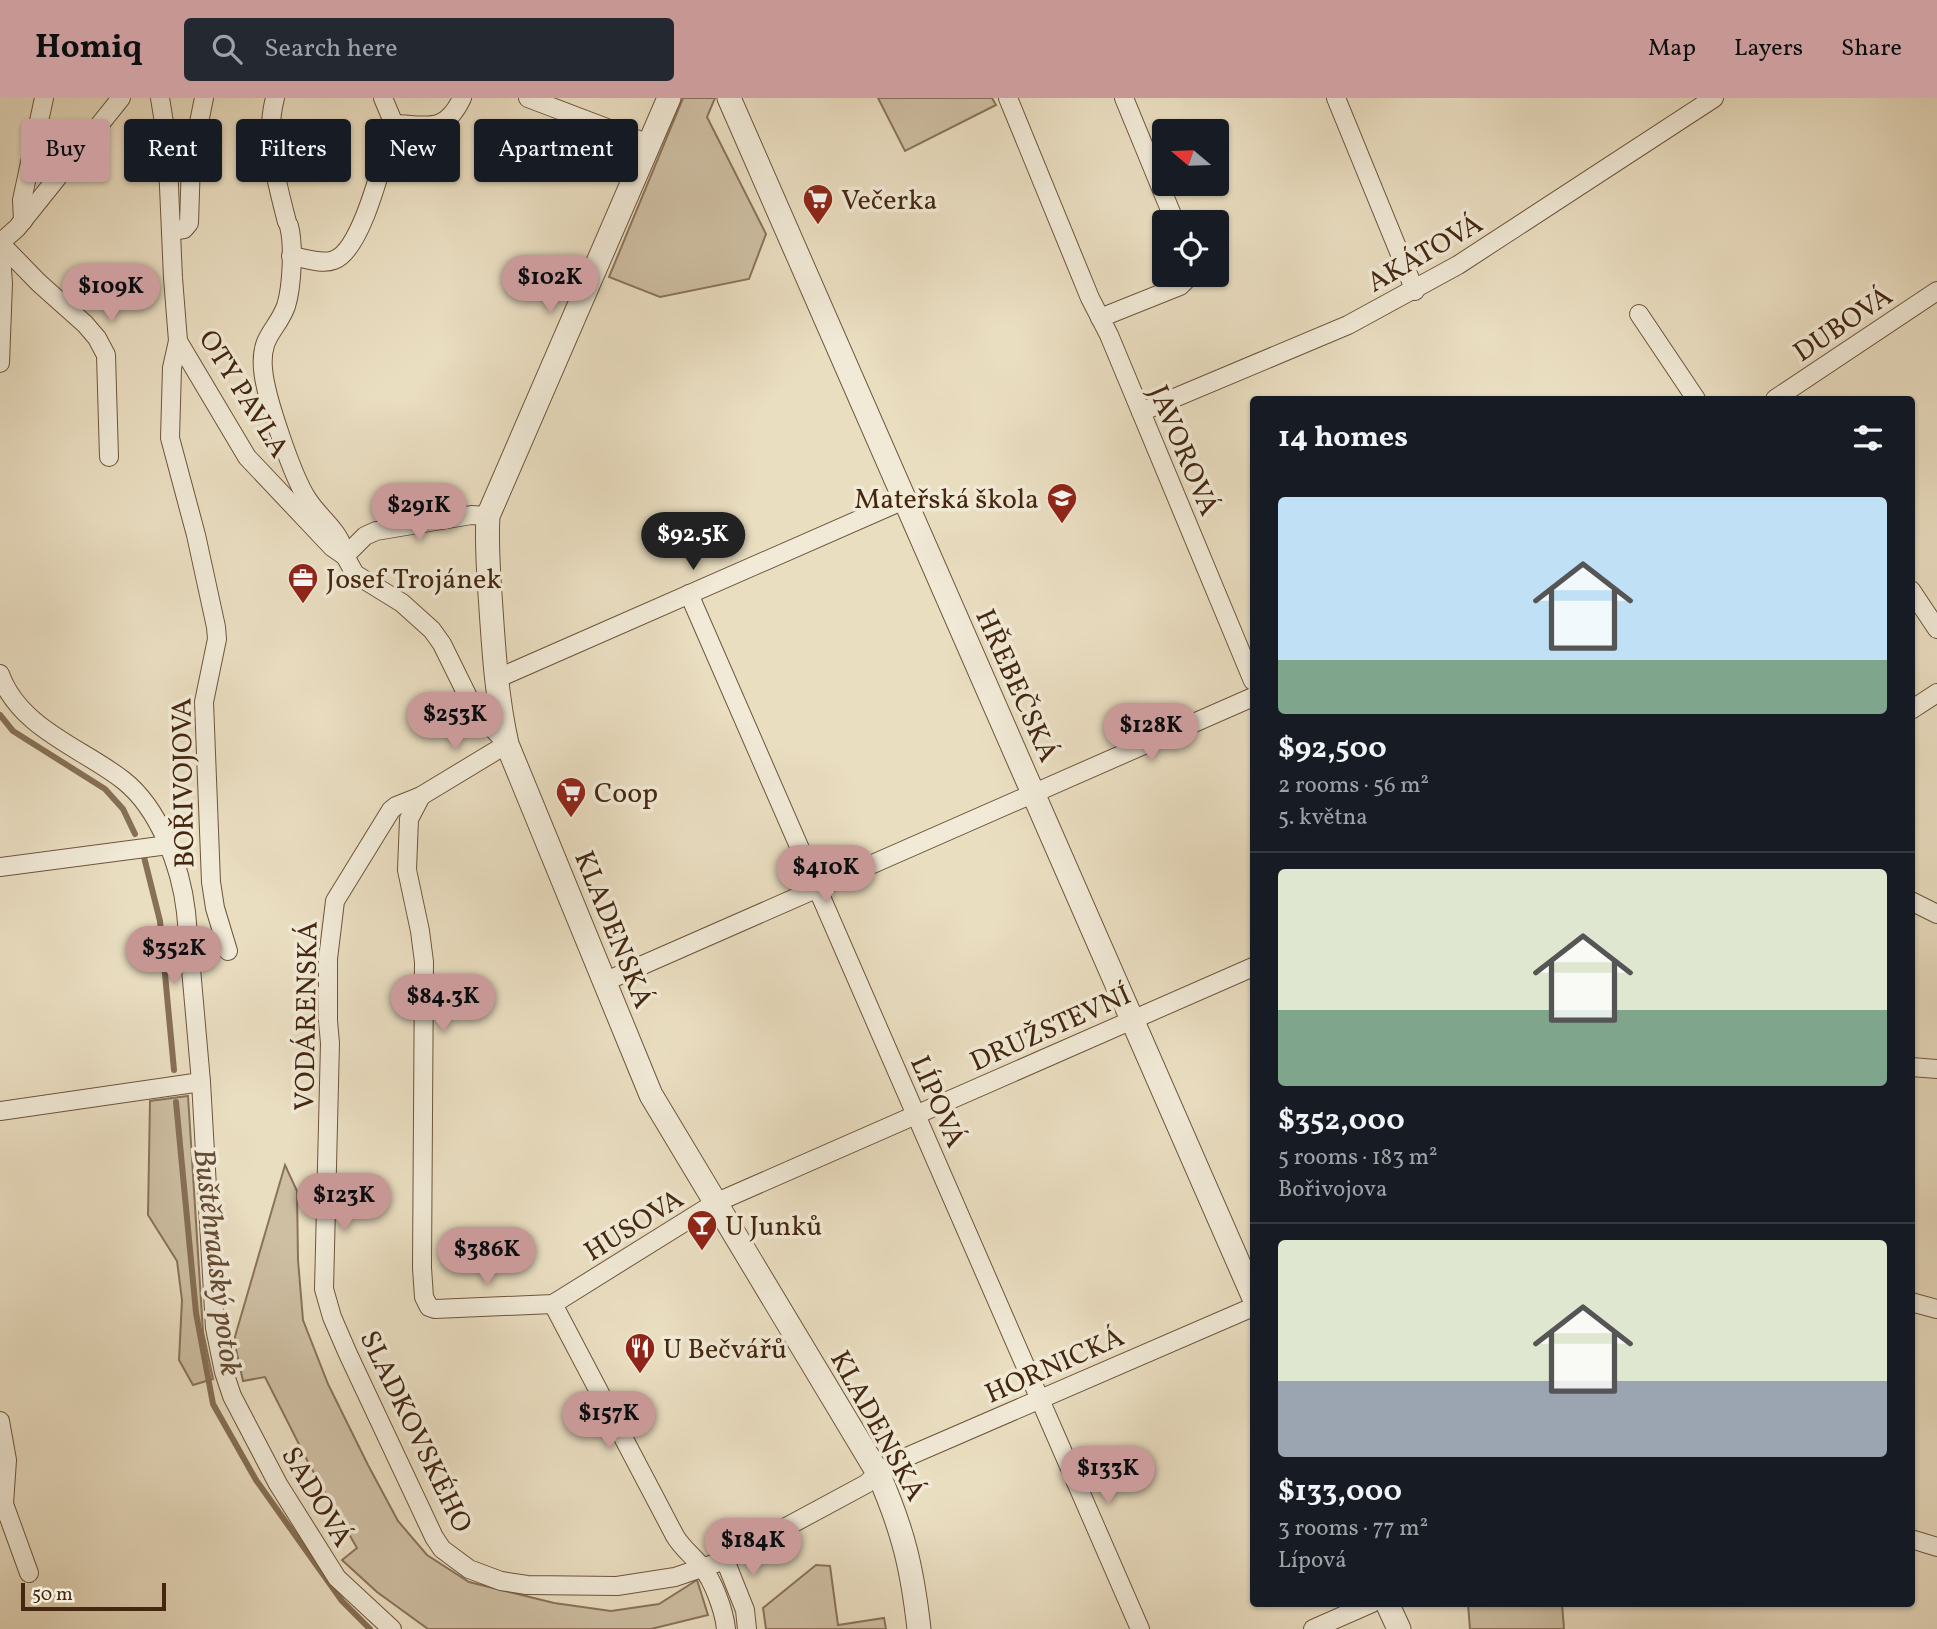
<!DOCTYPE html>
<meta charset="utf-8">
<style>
:root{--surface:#171b24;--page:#242831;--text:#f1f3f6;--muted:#9ea1a6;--line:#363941;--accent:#c59692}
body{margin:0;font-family:Vollkorn,serif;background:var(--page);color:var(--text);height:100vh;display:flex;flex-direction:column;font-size:26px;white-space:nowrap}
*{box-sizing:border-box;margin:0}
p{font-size:23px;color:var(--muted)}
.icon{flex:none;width:38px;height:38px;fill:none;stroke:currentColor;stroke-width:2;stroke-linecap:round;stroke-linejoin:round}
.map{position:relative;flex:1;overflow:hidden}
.details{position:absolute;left:1250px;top:298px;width:665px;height:1211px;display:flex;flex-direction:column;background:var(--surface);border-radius:7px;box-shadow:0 2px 5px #0004}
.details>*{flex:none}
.hud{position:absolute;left:21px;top:21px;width:665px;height:63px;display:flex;gap:14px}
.needle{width:46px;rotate:289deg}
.fabs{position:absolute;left:1152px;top:21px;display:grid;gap:14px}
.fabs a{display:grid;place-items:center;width:77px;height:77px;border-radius:7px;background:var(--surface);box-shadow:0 2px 5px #0004;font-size:35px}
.scale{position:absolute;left:21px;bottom:18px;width:145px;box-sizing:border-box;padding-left:7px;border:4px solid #452710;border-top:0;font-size:19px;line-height:24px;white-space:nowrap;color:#452710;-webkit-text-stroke:5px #f1ead7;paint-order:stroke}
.price{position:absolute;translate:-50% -60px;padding:0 16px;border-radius:24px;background:var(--accent);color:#111;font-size:23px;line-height:46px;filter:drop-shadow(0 2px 4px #0008)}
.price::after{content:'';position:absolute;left:50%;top:42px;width:21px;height:16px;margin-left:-10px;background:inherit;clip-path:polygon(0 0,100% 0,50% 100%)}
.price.current{background:#222;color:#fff}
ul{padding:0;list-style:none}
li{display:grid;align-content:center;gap:14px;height:371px;padding:0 28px}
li+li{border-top:2px solid var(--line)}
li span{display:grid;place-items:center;height:217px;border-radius:7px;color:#555}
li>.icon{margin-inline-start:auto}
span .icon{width:126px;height:126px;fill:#fffc;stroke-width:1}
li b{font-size:30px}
h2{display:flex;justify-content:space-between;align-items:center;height:84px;padding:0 28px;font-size:30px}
.tag{padding:0 24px;border-radius:7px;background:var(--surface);box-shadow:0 2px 5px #0004;font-size:24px;line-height:63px}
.tag.current{background:var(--accent);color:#111}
header{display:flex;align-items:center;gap:42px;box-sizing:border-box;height:98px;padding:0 35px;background:var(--accent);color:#111}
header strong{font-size:33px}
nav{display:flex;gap:38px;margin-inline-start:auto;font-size:24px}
.search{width:490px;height:63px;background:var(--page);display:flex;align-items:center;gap:18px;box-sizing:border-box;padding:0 24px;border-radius:7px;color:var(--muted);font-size:26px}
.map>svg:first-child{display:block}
.green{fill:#cebfa3;stroke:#8a735a;stroke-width:2}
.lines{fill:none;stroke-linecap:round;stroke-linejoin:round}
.stream{stroke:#867056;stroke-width:6}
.minor-casing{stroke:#6e553c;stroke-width:20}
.tertiary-casing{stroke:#6e553c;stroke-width:25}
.minor{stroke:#f1ead7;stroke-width:18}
.tertiary{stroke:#f1ead7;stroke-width:23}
.labels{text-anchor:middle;stroke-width:7;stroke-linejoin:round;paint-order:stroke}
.poi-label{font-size:28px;fill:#452710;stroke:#f1ead7;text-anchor:start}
.street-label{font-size:28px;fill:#452710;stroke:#f1ead7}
.water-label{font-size:30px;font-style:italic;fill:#664b33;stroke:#f1ead7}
</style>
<header>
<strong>Homiq</strong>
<div class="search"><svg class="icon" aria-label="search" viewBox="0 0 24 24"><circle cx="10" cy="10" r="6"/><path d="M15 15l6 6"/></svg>Search here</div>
<nav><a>Map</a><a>Layers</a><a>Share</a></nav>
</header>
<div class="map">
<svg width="1937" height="1531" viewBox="0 0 1937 1531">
<rect width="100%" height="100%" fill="#eadec1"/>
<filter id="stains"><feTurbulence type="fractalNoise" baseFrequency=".00286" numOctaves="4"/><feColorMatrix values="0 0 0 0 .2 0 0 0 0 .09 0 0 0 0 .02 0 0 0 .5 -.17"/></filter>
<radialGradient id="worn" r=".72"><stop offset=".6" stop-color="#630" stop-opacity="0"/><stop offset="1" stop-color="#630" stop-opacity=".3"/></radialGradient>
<g class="green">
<path d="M683 0H715L707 19 766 136 749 181 660 199 609 179Z"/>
<path d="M878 0H992L996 7 905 53Z"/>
<path d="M188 998 203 1234 213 1281 193 1287 179 1262 182 1202 177 1163 148 1117 150 1003Z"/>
<path d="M285 1067 297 1093 298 1162 303 1222 328 1286 368 1367 398 1423 427 1457 469 1484 554 1505 611 1513 659 1506 697 1482 708 1517 651 1531H428L377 1494 342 1462 357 1450 310 1368 265 1279 243 1283 234 1242Z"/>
<path d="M816 1467 830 1468 838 1527 884 1520 886 1531H766L763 1510Z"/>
<path d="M1487 1505H1562L1564 1531H1470L1468 1506Z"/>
</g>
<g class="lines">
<g class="stream">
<path d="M0 617 13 633 105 691 123 711 135 736"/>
<path d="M144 759 160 823 174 972"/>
<path d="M176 1004 196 1215 213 1306 256 1382 342 1503 370 1531"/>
</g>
<g class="minor-casing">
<g id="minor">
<path d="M160 0 167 43 173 180 178 243 247 359 332 449 345 458 355 476 402 505 432 532 442 546 473 609 507 646 421 698 396 708 391 712 335 803 328 861V923L330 945 324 1191 332 1219 348 1256 434 1439 442 1451 469 1471 501 1483 527 1487 617 1488 675 1479 725 1462 866 1386 878 1375 902 1361 1253 1209"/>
<path d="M275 0C264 41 277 85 287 124"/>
<path d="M383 0 394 26"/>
<path d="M528 0 649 46"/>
<path d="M1008 0 1090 200 1109 237 1253 583"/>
<path d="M1124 0 1175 124"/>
<path d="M1336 0 1415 193"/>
<path d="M23 123 22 102 44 0"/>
<path d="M289 128C294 147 292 189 286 208 277 233 260 237 263 271 265 298 293 380 308 402 321 422 341 433 345 458"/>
<path d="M171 133 184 131 189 125 191 64 204 0"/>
<path d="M0 145 39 185 85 226 97 240 106 257 109 359"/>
<path d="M0 145 17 130 121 0"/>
<path d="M291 158C304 160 322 167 334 162 363 152 384 56 394 26 428 27 445 36 462 0"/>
<path d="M1639 216 1696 301"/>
<path d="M1100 220 1180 188 1191 177"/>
<path d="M178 243 172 270 170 340 196 437 216 529 217 541 204 604 211 784 215 810 228 853"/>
<path d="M0 265 3 185 0 145"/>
<path d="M1775 301 1937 193"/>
<path d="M1141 314 1348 227 1458 167 1714 0"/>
<path d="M345 458 365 438 376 433 471 417 488 418"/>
<path d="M1911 492 1937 531"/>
<path d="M689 496 1140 1531"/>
<path d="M0 576C19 630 82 650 123 682 160 711 181 770 186 814L201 984 215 1230 224 1274 232 1298 278 1386 337 1480 392 1531"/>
<path d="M496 581 904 402"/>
<path d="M1911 612 1937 595"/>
<path d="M421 698 409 721 407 772 420 833 424 864 422 1170 424 1199 429 1209 435 1211 553 1206 715 1105 1253 869"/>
<path d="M0 769 168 747"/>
<path d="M1911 803 1937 816"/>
<path d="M604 884 1253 599"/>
<path d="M1911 969 1937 971"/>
<path d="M0 1013 201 984"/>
<path d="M1911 1204 1937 1211"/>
<path d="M553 1206 675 1438C682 1450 692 1457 701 1468 713 1482 724 1512 726 1531"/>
<path d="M0 1323 7 1362 4 1406 29 1475"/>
<path d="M1911 1441 1937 1449"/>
<path d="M725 1462 745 1512 747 1531"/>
<path d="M1313 1531 1372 1505"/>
</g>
</g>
<g class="tertiary-casing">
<g id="tertiary">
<path d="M669 0 488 418C486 449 489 480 491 511 494 556 497 601 507 646L651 997 878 1375C903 1432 912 1469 919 1531"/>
<path d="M729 0 1253 1198"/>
<path d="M1387 1505 1399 1531"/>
</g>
</g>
<use href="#minor" class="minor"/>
<use href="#tertiary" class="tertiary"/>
</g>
<defs>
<g id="supermarket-pin" transform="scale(1.575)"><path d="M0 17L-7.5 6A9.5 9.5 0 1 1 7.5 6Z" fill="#8f2418" stroke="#f1ead7"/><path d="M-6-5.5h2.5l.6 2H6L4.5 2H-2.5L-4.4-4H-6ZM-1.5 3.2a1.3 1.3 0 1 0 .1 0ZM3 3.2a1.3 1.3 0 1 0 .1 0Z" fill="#fff"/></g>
<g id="school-pin" transform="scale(1.575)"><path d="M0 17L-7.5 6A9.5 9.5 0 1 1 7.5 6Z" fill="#8f2418" stroke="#f1ead7"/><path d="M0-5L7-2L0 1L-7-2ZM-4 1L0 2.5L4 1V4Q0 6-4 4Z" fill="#fff"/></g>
<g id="office-pin" transform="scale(1.575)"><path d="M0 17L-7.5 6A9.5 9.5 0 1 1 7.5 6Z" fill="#8f2418" stroke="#f1ead7"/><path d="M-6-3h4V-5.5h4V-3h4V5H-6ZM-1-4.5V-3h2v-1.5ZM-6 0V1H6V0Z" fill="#fff"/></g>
<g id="bar-pin" transform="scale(1.575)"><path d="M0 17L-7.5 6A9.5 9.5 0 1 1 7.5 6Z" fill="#8f2418" stroke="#f1ead7"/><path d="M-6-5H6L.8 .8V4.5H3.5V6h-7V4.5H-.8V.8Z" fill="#fff"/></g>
<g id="restaurant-pin" transform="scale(1.575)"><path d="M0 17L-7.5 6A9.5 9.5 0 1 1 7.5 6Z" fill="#8f2418" stroke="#f1ead7"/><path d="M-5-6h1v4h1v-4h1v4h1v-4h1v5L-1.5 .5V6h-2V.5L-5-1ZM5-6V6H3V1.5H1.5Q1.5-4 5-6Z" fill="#fff"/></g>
</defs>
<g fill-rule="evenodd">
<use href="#supermarket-pin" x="818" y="101"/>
<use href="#school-pin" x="1062" y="400"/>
<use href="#office-pin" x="303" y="480"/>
<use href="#supermarket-pin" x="571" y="694"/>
<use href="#bar-pin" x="702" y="1127"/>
<use href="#restaurant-pin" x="640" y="1250"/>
</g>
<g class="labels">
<g class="poi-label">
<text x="841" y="111">Večerka</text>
<text x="1039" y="410" text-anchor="end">Mateřská škola</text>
<text x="326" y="490">Josef Trojánek</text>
<text x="594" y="704">Coop</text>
<text x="725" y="1137">U Junků</text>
<text x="663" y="1260">U Bečvářů</text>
</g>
<g class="street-label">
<text transform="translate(1424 154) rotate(-30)" y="10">AKÁTOVÁ</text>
<text transform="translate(1842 225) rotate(-34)" y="10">DUBOVÁ</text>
<text transform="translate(245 295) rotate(58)" y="10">OTY PAVLA</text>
<text transform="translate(1185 352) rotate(67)" y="10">JAVOROVÁ</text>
<text transform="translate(1018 587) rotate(66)" y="10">HŘEBEČSKÁ</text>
<text transform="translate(182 685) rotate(-91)" y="10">BOŘIVOJOVA</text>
<text transform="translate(615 831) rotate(68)" y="10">KLADENSKÁ</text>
<text transform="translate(305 918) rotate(-89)" y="10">VODÁRENSKÁ</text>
<text transform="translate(1050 929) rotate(-24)" y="10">DRUŽSTEVNÍ</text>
<text transform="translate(939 1003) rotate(66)" y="10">LÍPOVÁ</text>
<text transform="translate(633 1126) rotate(-32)" y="10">HUSOVA</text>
<text transform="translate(1054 1266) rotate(-24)" y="10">HORNICKÁ</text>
<text transform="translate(879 1327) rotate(61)" y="10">KLADENSKÁ</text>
<text transform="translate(417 1333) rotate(64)" y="10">SLADKOVSKÉHO</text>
<text transform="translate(318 1398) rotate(59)" y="10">SADOVÁ</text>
</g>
<g class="water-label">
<text transform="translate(218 1164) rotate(83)" y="10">Buštěhradský potok</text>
</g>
</g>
<rect width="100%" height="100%" filter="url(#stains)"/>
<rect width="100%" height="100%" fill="url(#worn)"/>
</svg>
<div class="fabs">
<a><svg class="needle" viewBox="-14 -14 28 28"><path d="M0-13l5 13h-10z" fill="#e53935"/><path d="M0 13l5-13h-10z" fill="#9ea1a6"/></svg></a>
<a><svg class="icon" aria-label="locate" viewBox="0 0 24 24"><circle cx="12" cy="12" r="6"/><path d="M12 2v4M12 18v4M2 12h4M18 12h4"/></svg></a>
</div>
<div class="scale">50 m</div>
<b class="price" style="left:550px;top:217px">$102K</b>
<b class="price" style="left:111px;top:226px">$109K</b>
<b class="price" style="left:419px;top:445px">$291K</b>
<b class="price current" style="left:693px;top:474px">$92.5K</b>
<b class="price" style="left:455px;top:654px">$253K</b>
<b class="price" style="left:1151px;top:665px">$128K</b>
<b class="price" style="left:826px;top:807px">$410K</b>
<b class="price" style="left:174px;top:888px">$352K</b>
<b class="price" style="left:443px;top:936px">$84.3K</b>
<b class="price" style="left:344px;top:1135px">$123K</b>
<b class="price" style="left:487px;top:1189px">$386K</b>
<b class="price" style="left:609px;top:1353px">$157K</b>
<b class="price" style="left:1108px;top:1408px">$133K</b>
<b class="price" style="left:753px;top:1480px">$184K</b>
<div class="hud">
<a class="tag current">Buy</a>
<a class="tag">Rent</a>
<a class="tag">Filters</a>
<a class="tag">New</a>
<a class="tag">Apartment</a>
</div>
<section class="details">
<h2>14 homes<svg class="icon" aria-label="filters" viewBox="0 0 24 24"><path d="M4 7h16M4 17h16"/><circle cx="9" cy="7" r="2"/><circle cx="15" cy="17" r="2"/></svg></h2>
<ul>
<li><span style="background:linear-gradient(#bfe0f5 75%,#7fa58c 0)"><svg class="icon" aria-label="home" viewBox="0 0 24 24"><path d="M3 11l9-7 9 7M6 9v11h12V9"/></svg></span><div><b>$92,500</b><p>2 rooms · 56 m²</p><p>5. května</p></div></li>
<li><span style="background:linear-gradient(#dfe7d0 65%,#7fa58c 0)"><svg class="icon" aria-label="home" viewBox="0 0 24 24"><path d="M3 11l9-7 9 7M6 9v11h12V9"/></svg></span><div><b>$352,000</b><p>5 rooms · 183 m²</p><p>Bořivojova</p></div></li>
<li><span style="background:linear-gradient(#dfe7d0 65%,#9aa5b1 0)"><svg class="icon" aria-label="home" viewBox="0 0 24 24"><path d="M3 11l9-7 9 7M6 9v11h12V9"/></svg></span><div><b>$133,000</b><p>3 rooms · 77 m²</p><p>Lípová</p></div></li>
</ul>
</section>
</div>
